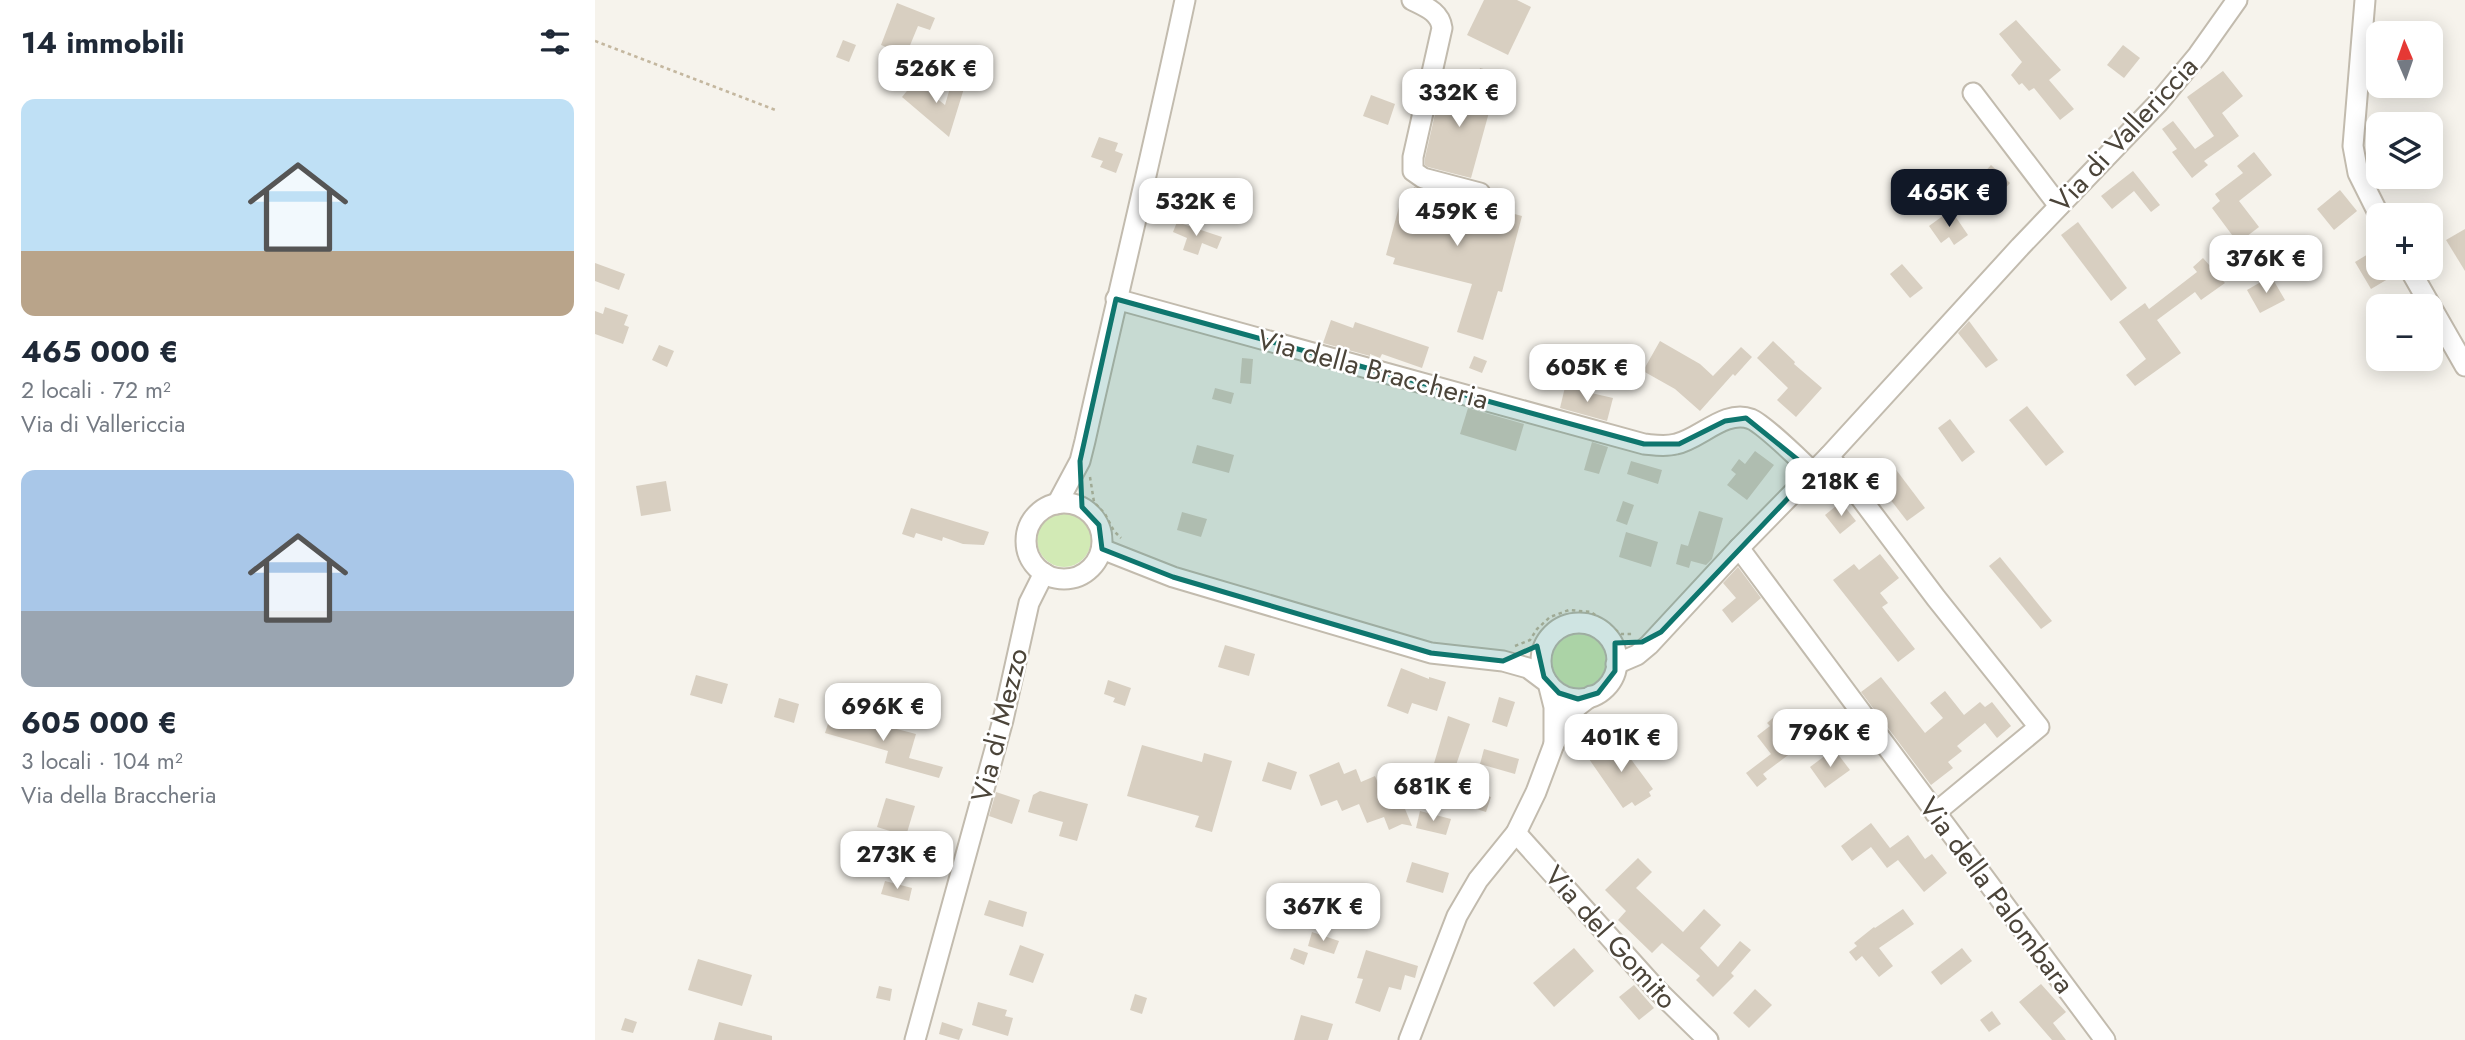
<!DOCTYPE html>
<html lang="it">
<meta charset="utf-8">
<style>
:root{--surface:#fff;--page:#f2f2f3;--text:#1f2937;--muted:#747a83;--accent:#111827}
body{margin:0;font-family:Jost,sans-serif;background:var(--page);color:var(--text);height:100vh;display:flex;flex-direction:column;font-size:26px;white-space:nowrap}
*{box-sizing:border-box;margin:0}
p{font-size:23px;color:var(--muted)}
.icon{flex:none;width:38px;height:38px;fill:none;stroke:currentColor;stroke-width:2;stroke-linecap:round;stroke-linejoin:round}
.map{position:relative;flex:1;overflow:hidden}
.details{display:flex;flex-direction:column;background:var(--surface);width:595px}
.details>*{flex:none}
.needle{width:46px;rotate:358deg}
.controls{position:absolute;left:1771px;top:21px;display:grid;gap:14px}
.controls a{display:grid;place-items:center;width:77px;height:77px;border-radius:14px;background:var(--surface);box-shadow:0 4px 18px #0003;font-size:35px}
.price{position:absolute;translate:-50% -60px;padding:0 16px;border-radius:14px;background:#fff;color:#222;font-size:23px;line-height:46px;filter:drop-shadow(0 2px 4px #0008)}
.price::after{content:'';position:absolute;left:50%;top:42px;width:21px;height:16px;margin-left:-10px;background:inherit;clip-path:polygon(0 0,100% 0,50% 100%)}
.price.on{background:var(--accent);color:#fff}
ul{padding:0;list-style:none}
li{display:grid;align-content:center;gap:14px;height:371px;padding:0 21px}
li span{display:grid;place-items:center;height:217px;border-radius:14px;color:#555}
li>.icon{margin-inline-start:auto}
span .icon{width:126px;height:126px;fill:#fffc;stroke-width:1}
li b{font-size:30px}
h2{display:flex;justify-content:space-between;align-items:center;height:84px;padding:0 21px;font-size:30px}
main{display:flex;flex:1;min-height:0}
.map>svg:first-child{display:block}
.green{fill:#d2eab5}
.building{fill:#d8cfc1}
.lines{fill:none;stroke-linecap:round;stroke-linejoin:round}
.minor-casing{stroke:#c2bbae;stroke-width:23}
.path{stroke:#c4b79f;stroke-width:2.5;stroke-dasharray:3.5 3.5;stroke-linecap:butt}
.minor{stroke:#fff;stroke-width:19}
.marked{fill:#0f766e;fill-opacity:0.2;stroke:#0f766e;stroke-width:5;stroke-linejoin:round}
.labels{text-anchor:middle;stroke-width:5;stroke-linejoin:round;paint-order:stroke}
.street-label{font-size:28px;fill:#4b4439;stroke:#fff}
</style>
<main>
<section class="details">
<h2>14 immobili<svg class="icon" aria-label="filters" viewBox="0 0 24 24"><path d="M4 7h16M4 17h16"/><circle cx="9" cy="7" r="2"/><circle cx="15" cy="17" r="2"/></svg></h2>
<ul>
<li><span style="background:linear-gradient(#bfe0f5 70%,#b9a48a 0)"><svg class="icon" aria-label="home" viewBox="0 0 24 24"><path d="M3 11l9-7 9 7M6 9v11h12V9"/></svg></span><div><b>465 000 €</b><p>2 locali · 72 m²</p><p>Via di Vallericcia</p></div></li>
<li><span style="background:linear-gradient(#a9c7e8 65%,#9aa5b1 0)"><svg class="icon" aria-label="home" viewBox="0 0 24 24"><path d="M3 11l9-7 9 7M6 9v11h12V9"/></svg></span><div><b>605 000 €</b><p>3 locali · 104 m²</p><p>Via della Braccheria</p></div></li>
</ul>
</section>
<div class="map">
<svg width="1870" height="1040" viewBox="0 0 1870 1040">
<rect width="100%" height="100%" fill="#f6f3ec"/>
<g class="green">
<circle cx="469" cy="540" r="27"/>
<circle cx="984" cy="661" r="27"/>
</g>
<g class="building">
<path d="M889 0H922L936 7 913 55 872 35Z"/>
<path d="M302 3 340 18 335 30 323 26 311 55 286 45Z"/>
<path d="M1421 20 1466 70 1454 80 1479 109 1465 120 1439 88 1434 91 1427 83 1424 85 1416 75 1427 62 1404 34Z"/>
<path d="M248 40 261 45 254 62 241 57Z"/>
<path d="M1528 45 1545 58 1529 78 1512 65Z"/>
<path d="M885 68 899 72 891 103 896 105 876 178 833 167 830 165V158L845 92 876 101Z"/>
<path d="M1628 71 1648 96 1627 113 1644 136 1609 161 1613 165 1597 178 1577 152 1582 149 1567 129 1578 121 1600 149 1619 136 1592 97Z"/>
<path d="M320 81 350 105 357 81 370 85 354 137 307 97Z"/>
<path d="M776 95 800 104 793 125 768 116Z"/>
<path d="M504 137 523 143 520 151 528 154 521 173 505 167 508 161 496 157Z"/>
<path d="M1659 152 1677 175 1644 201 1664 227 1643 243 1617 208 1625 201 1620 194 1648 173 1642 166Z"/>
<path d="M1396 165 1415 183 1396 204 1392 200 1389 203 1374 189Z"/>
<path d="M1538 171 1565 205 1556 212 1539 191 1517 209 1506 196Z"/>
<path d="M819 187 927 216 907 292 903 291 888 340 862 332 877 284 798 264 800 258 791 255 808 192 817 194Z"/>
<path d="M1745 190 1762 211 1739 230 1722 209Z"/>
<path d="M1356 210 1373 235 1359 245 1354 237 1346 243 1334 226Z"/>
<path d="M582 222 627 237 622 249 607 243 603 255 588 250 592 238 578 232Z"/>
<path d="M1483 222 1532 288 1516 301 1466 235Z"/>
<path d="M1870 229V271L1851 240Z"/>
<path d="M1783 248V268H1802L1803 273 1776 289 1760 262Z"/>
<path d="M1608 258 1630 283 1606 300 1600 292 1562 320 1586 353 1540 386 1531 375 1551 359 1524 322 1550 303 1554 309 1602 272 1598 267Z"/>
<path d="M0 263 30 274 24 290 0 281Z"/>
<path d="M1307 264 1328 288 1315 298 1295 274Z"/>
<path d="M1676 276 1690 300 1665 313 1652 290Z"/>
<path d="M10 307 33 315 29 325 34 327 28 344 0 334V311L8 314Z"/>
<path d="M736 320 758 328 760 322 834 347 827 368 787 354 785 358 775 354V356L728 343Z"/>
<path d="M1374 321 1403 360 1391 368 1363 333Z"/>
<path d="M1065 341 1105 364 1118 376 1146 347 1157 357 1140 376 1138 374 1105 411 1080 389 1048 371Z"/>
<path d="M1178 341 1200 362 1199 364 1227 388 1201 417 1182 400 1193 388 1162 358Z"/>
<path d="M64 345 79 351 72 367 57 360Z"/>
<path d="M879 356 892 361 887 373 874 368Z"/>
<path d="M647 358 658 359 656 384 645 383Z"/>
<path d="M970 387 1018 398 1012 421 965 408Z"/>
<path d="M620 388 639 393 636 404 617 399Z"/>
<path d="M1432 406 1469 452 1451 466 1414 420Z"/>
<path d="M873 408 929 424 921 451 865 434Z"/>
<path d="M1355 419 1380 452 1367 462 1343 428Z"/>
<path d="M997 442 1013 447 1004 474 989 470Z"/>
<path d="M602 445 639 455 634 473 597 463Z"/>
<path d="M1160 451 1179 465 1152 500 1132 485 1141 474 1136 470 1144 459 1150 464Z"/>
<path d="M1036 461 1067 470 1063 484 1032 474Z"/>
<path d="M1299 467 1330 508 1312 521 1281 481Z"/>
<path d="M71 481 76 511 46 516 41 486Z"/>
<path d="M1028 501 1039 505 1032 525 1021 521Z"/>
<path d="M1246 502 1261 521 1245 534 1230 515Z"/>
<path d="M316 508 394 532 389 545 368 544 348 537 347 541 321 533 319 538 307 534Z"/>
<path d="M1104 511 1128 518 1117 559 1111 565 1096 561 1094 568 1081 564 1086 544 1093 546Z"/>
<path d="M587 512 612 519 606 537 582 530Z"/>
<path d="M1031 532 1063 542 1056 567 1024 557Z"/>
<path d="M1285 554 1304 578 1285 593 1293 603 1287 607 1320 649 1303 662 1238 580 1259 564 1264 570Z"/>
<path d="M1405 557 1457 621 1446 629 1394 566Z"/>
<path d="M1143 567 1166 598 1137 623 1127 610 1141 598 1128 583Z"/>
<path d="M630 645 660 654 654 676 623 667Z"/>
<path d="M806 668 834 679V677L851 682 842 711 817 703 813 714 792 706Z"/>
<path d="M101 675 133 684 127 704 95 695Z"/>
<path d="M1286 677 1330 733 1348 718 1335 703 1350 691 1369 715 1385 702 1390 707 1397 702 1416 726 1402 738 1390 723 1362 746 1367 751 1353 762 1358 768 1336 785 1266 692Z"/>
<path d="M513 680 536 688 530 706 518 702 520 698 509 694Z"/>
<path d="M904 697 920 702 912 727 897 722Z"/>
<path d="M184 698 204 704 199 723 179 717Z"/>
<path d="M1185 712 1209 743 1168 774 1172 779 1162 787 1151 773 1176 754 1162 736 1175 726 1172 723Z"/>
<path d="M244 714 321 734 314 758 348 767 344 778 290 763 293 751 230 733 234 721 242 723Z"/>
<path d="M853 716 875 724 860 768 882 774 877 792 896 797 891 812 853 800 858 784 835 777Z"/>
<path d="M1021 739 1058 789 1054 792 1056 796 1040 806 1037 802 1028 808 994 759 1001 754 998 749 1011 740 1014 744Z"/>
<path d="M547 745 607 762 609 753 637 761 617 832 600 827 604 816 532 796Z"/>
<path d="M889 749 924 759 920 774 885 764Z"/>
<path d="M1239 749 1255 770 1230 788 1215 767Z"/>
<path d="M673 762 702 772 696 790 667 781Z"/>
<path d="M744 762 749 774 761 769 766 782 780 776 785 788 799 782 817 826 807 824 794 830 789 817 772 823 764 804 747 811 742 800 726 806 714 775Z"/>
<path d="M445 791 493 804 482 841 464 836 468 822 433 812 438 795Z"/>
<path d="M401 792 425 800 417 824 394 816Z"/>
<path d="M291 798 320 806 311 836 282 827Z"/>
<path d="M825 811 856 819 851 835 821 828Z"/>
<path d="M1276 823 1295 848 1313 835 1330 859 1337 854 1352 873 1329 892 1303 860 1292 868 1276 847 1257 861 1246 846Z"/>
<path d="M1043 858 1057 872 1041 888 1088 932 1109 909 1126 925 1105 948 1123 967 1145 941 1156 950 1136 973 1139 976 1118 997 1101 980 1105 976 1067 943 1057 953 1023 920 1031 911 1010 890Z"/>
<path d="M817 862 854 873 848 893 811 882Z"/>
<path d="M290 881 317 888 314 901 286 894Z"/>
<path d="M712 885 726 889 722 902 708 898Z"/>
<path d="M394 900 432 912 428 927 389 915Z"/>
<path d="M1308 909 1319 924 1284 948 1298 966 1284 977 1267 956 1261 961 1254 952 1262 946 1259 943 1279 927 1280 928Z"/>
<path d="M717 932 744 941 739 954 713 946Z"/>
<path d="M425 945 449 954 438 983 414 975Z"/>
<path d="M699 948 713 953 709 965 695 959Z"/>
<path d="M979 948 999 971 959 1007 938 983Z"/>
<path d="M1367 948 1377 961 1346 985 1336 972Z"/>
<path d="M771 950 823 966 820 978 810 975 806 990 794 987 785 1012 760 1003 768 979 762 978Z"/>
<path d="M103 959 157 975 147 1006 93 990Z"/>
<path d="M1446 984 1471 1012 1458 1023 1471 1040H1457L1424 1002Z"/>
<path d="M1039 985 1059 1008 1044 1020 1024 997Z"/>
<path d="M284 986 297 989 295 1001 281 998Z"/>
<path d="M1160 989 1177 1005 1154 1028 1138 1013Z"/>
<path d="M540 994 552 998 547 1014 535 1010Z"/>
<path d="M383 1002 412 1010 410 1016 418 1018 413 1036 377 1025Z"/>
<path d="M1397 1011 1406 1024 1394 1032 1385 1020Z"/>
<path d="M706 1015 738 1024 733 1040H699Z"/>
<path d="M30 1018 42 1022 38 1033 26 1030Z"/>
<path d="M124 1022 177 1036V1040H119Z"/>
<path d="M347 1022 368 1029 364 1040 344 1034Z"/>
</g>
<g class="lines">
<g class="minor-casing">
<g id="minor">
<path d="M817 0C831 7 845 12 847 28L818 157V171L828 178 885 193"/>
<path d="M1770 0 1758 146 1763 173 1784 215"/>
<path d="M1378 93 1464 206"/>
<path d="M1814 268 1870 366"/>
<path d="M521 299 1049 444C1060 445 1070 447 1081 444 1105 439 1130 409 1156 419 1170 425 1205 460 1218 472"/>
<path d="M1234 456 1341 598 1444 727 1340 813"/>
<circle cx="469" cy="541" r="38"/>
<path d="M462 504 485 461 490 441C523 293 559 147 590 0"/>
<path d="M1144 548 1510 1040"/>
<path d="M507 549 578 577 836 653 908 661 933 668 953 683 959 707V744"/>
<circle cx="984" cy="661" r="38"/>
<path d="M1021 664 1042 655 1054 645 1144 548 1234 456 1425 247 1564 102 1603 55 1642 0"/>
<path d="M921 833 1062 990 1113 1040"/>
<path d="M320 1040 408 720 434 603 449 573"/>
<path d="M814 1040 862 916 883 880 921 833 941 792 959 744 974 713 996 696"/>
</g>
</g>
<g class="path">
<path d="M0 41 183 111"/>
<path d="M495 477 499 502 510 514 519 531 526 538"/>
<path d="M920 646 935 640 942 629 955 617 974 610 996 612 1026 634H1038V635"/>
<path d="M1012 697 1026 681"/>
</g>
<use href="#minor" class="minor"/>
</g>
<path class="marked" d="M521 299 1049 444H1084L1130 421 1151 418 1218 472 1066 632 1047 642 1020 643V671L1003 693 983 699 964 693 949 677 942 646 908 661 836 653 578 577 507 549 504 525 487 507 485 461Z"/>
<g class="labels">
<g class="street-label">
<text transform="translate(1529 134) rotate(-47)" y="10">Via di Vallericcia</text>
<text transform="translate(778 369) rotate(15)" y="10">Via della Braccheria</text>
<text transform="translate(404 725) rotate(-76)" y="10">Via di Mezzo</text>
<text transform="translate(1402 895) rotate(53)" y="10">Via della Palombara</text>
<text transform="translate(1016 937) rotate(48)" y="10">Via del Gomito</text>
</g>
</g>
</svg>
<div class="controls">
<a><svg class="needle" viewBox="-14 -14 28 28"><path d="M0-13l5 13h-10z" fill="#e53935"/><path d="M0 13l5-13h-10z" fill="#747a83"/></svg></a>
<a><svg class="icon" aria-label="layers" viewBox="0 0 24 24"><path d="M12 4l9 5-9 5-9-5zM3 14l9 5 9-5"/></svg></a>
<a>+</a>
<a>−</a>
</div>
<b class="price" style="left:341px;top:105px">526K €</b>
<b class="price" style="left:864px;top:129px">332K €</b>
<b class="price on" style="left:1354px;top:229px">465K €</b>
<b class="price" style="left:601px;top:238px">532K €</b>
<b class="price" style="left:862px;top:248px">459K €</b>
<b class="price" style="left:1671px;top:295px">376K €</b>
<b class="price" style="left:992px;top:404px">605K €</b>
<b class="price" style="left:1246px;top:518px">218K €</b>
<b class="price" style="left:288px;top:743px">696K €</b>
<b class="price" style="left:1235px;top:769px">796K €</b>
<b class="price" style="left:1026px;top:774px">401K €</b>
<b class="price" style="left:838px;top:823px">681K €</b>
<b class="price" style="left:302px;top:891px">273K €</b>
<b class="price" style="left:728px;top:943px">367K €</b>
</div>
</main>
